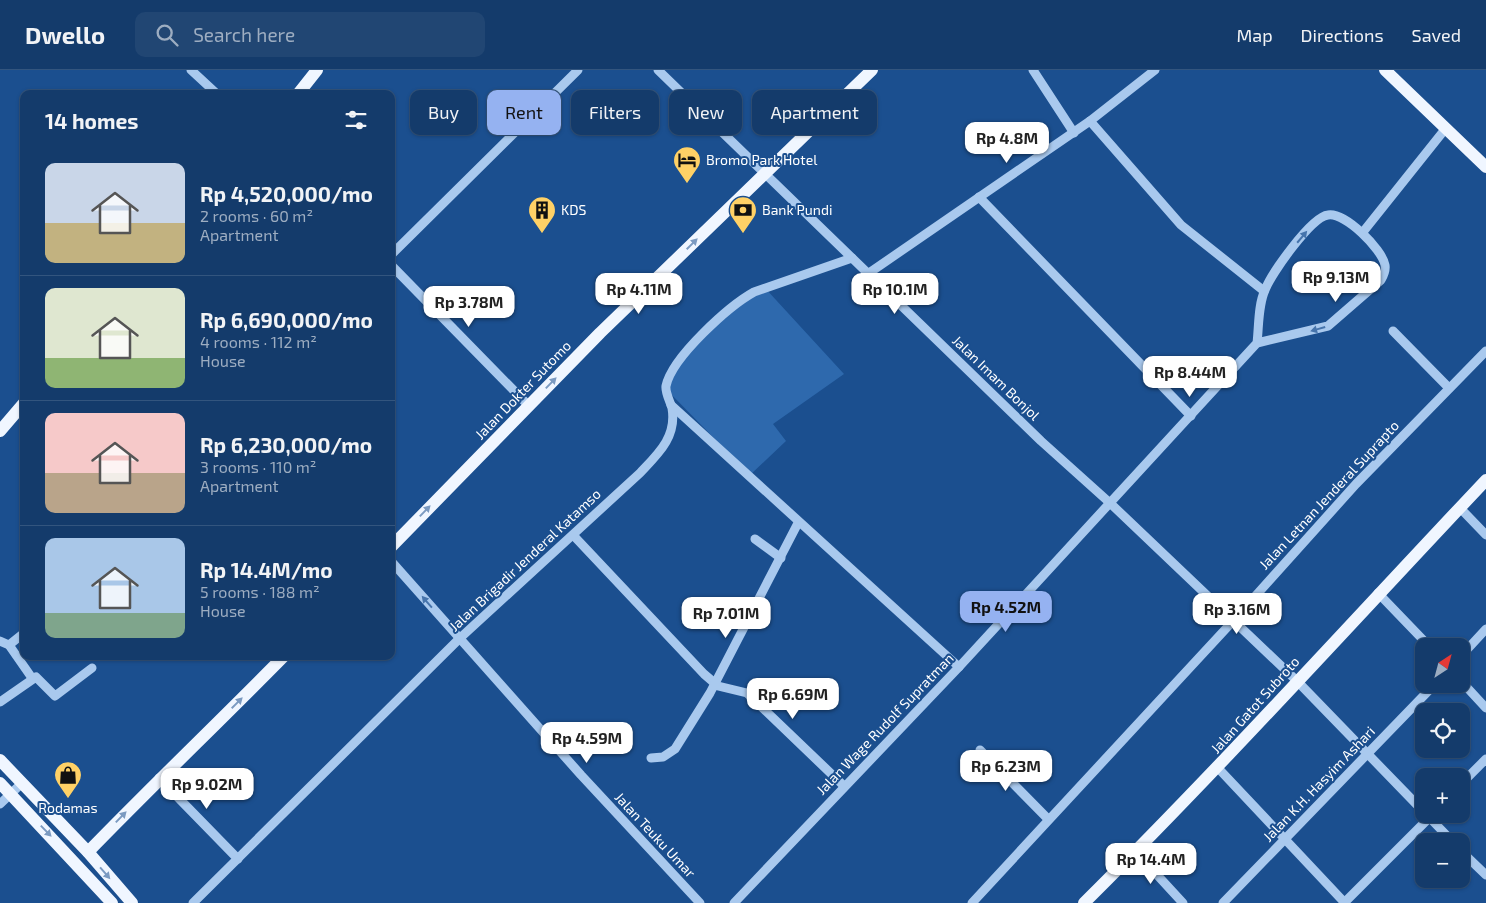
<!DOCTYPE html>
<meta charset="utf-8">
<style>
:root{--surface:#143b6b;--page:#214673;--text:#f1f3f6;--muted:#9dadc1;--line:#33557e;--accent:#95b2f1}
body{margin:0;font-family:"Exo 2",sans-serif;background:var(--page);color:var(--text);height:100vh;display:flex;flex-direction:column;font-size:19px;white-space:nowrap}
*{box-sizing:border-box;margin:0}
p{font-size:16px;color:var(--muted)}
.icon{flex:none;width:28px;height:28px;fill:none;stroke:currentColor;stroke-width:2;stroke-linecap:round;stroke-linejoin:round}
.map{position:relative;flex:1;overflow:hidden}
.drawer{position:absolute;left:20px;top:20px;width:375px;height:570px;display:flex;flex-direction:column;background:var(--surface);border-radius:10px;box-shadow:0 1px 4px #0004,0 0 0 1px var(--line)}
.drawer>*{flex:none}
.top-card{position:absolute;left:410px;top:20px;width:475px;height:45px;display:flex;gap:10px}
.needle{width:32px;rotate:36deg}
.tools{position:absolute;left:1415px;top:568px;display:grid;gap:10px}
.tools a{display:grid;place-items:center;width:55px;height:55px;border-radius:10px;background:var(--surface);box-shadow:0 1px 4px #0004,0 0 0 1px var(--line);font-size:25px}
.price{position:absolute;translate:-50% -42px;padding:0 11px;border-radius:10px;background:#fff;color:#222;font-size:16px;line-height:32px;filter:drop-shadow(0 1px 2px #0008)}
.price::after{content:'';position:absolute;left:50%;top:30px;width:15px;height:11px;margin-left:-8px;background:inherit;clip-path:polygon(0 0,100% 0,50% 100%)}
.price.active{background:var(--accent);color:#111}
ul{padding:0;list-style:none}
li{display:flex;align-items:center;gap:15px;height:125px;padding:0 25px}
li+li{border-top:1px solid var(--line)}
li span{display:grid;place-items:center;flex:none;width:140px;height:100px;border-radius:10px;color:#555}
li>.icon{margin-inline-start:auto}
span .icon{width:60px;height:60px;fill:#fffc;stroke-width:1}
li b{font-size:21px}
h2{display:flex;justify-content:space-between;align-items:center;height:60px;padding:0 25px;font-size:21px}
.chip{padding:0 18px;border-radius:10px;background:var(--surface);box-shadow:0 1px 4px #0004,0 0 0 1px var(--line);font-size:18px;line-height:45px}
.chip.active{background:var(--accent);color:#111}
header{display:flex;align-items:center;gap:30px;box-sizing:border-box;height:70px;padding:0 25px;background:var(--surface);border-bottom:1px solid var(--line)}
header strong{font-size:24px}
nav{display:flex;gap:28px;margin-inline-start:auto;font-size:18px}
.search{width:350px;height:45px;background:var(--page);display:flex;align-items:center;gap:12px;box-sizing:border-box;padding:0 18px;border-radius:10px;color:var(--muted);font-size:19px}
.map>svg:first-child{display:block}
.green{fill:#2e69ad}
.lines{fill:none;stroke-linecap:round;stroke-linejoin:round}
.minor{stroke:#a9c9ee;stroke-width:9}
.major{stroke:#f0f6ff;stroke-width:12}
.oneway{fill:#4674ac}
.oneway2{fill:#7b9ac1}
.labels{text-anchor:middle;stroke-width:4;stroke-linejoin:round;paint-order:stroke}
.poi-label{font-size:14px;fill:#fff;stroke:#1b4f8f;text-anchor:start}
.street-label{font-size:14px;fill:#fff;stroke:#1b4f8f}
</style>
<header>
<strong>Dwello</strong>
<div class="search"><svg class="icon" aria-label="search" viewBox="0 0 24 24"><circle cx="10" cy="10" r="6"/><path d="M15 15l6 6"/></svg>Search here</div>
<nav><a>Map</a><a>Directions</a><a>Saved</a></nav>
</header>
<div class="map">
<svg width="1486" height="833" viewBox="0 0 1486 833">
<rect width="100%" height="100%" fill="#1b4f8f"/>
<path class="green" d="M765 218 844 304 773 354 786 371 750 405 667 320 677 294 706 261Z"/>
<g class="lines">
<g class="minor">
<path d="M191 0 217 24"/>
<path d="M658 0 1041 371 1110 433 1297 611 1424 742"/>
<path d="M1033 0 1074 63"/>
<path d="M1090 51 1181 155 1264 221"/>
<path d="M979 127 1191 346"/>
<path d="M1363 162 1446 58"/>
<path d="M391 185 578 0"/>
<path d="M391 195 529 336"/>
<path d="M869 203 1090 51 1155 0"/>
<path d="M1393 261 1449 318"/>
<path d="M671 335 959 597"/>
<path d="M1460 438 1486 465"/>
<path d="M573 465 704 604 718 616 747 623 844 716"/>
<path d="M755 469 781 488"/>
<path d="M391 491 581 705 700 833"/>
<path d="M1378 523 1429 576"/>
<path d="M0 571 9 575 32 608"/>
<path d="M9 575 24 563"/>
<path d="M1461 586 1486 559"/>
<path d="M1461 611 1486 638"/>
<path d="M0 632 36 607 55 626 92 598"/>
<path d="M980 680 1048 749"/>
<path d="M651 688 663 687 675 679 710 623 798 453"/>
<path d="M1218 698 1345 833"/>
<path d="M159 708 238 789"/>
<path d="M1461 714 1486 689"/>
<path d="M0 734 21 714"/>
<path d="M1426 744 1452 771"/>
<path d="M1461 781 1486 805"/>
<path d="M1136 782 1183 833"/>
<path d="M193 833 459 569 640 403C658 384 677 367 672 338 670 331 665 323 666 316 672 287 729 236 754 222L852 188"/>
<path d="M734 833 959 597 1257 273C1259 256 1258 235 1265 220 1271 204 1311 147 1328 145 1345 142 1382 179 1385 195 1386 201 1384 205 1381 210L1328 256 1257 273"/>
<path d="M972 833 1233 551 1356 414 1486 281"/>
<path d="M1223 833 1435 614"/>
<path d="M1344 833 1433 744"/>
</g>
<g class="major">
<path d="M1385 0 1486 97"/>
<path d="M298 24 317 0"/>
<path d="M0 361 24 333"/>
<path d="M391 477 600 263 872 0"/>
<path d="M0 690 88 782 132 833"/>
<path d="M0 713 112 833"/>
<path d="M88 782C152 716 219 652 284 586"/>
<path d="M1084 833C1222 696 1352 552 1486 410"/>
</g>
</g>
<defs><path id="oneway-solid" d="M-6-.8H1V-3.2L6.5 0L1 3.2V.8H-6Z" transform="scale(1.25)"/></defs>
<g class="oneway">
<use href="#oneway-solid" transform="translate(1302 167) rotate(-50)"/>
<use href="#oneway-solid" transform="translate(1318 259) rotate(164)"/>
<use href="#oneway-solid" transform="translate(427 532) rotate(-131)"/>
</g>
<g class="oneway2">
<use href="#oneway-solid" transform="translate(692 174) rotate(-45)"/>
<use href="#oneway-solid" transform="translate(551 313) rotate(-46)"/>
<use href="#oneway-solid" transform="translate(425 441) rotate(-46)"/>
<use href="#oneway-solid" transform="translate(237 633) rotate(-45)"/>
<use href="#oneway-solid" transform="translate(121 747) rotate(-46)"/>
<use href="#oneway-solid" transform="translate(46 761) rotate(46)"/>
<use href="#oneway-solid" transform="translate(105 803) rotate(49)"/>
</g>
<defs>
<g id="hotel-pin" transform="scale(1.4375)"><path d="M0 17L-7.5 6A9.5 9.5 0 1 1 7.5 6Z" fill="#ffd166" stroke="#1b4f8f"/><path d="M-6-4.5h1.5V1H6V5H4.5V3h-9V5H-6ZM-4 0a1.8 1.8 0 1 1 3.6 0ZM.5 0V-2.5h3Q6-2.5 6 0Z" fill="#111"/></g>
<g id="building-pin" transform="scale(1.4375)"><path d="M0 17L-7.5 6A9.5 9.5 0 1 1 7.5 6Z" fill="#ffd166" stroke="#1b4f8f"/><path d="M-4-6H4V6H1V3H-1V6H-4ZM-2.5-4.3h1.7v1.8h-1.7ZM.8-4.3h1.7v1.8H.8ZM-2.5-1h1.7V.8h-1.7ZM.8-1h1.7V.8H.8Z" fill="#111"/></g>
<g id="bank-pin" transform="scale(1.4375)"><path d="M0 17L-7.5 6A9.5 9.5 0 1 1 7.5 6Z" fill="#ffd166" stroke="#1b4f8f"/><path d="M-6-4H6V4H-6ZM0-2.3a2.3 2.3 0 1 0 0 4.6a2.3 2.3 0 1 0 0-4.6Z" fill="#111"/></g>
<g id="shop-pin" transform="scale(1.4375)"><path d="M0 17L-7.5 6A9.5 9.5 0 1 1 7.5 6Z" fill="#ffd166" stroke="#1b4f8f"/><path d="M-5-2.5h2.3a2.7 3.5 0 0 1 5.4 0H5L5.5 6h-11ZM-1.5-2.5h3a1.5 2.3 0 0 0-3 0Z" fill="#111"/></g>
</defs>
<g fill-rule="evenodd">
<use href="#hotel-pin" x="687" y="90"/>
<use href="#building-pin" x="542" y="140"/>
<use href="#bank-pin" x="743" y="140"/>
<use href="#shop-pin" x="68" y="705"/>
</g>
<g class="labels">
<g class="poi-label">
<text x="706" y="95">Bromo Park Hotel</text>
<text x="561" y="145">KDS</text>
<text x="762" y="145">Bank Pundi</text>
<text x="68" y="743" text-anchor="middle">Rodamas</text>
</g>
<g class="street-label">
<text transform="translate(996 308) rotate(44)" y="5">Jalan Imam Bonjol</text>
<text transform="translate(523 320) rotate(-46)" y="5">Jalan Dokter Sutomo</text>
<text transform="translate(1329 425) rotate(-47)" y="5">Jalan Letnan Jenderal Suprapto</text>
<text transform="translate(525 490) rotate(-43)" y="5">Jalan Brigadir Jenderal Katamso</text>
<text transform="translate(1255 635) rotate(-48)" y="5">Jalan Gatot Subroto</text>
<text transform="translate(885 654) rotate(-46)" y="5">Jalan Wage Rudolf Supratman</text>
<text transform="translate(1319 714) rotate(-46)" y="5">Jalan K.H. Hasyim Ashari</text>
<text transform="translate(655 765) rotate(47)" y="5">Jalan Teuku Umar</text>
</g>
</g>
</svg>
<div class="tools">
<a><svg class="needle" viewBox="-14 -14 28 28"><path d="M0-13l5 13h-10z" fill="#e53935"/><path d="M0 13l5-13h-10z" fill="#9dadc1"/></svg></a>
<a><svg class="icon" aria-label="locate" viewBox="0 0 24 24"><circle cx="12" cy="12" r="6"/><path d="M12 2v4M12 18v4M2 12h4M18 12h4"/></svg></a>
<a>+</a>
<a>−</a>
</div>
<b class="price" style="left:1007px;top:94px">Rp 4.8M</b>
<b class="price" style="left:1336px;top:233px">Rp 9.13M</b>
<b class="price" style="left:639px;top:245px">Rp 4.11M</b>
<b class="price" style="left:895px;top:245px">Rp 10.1M</b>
<b class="price" style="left:469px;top:258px">Rp 3.78M</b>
<b class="price" style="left:1190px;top:328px">Rp 8.44M</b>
<b class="price active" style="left:1006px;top:563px">Rp 4.52M</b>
<b class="price" style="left:1237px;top:565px">Rp 3.16M</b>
<b class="price" style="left:726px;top:569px">Rp 7.01M</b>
<b class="price" style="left:793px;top:650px">Rp 6.69M</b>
<b class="price" style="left:587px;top:694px">Rp 4.59M</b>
<b class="price" style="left:1006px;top:722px">Rp 6.23M</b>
<b class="price" style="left:207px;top:740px">Rp 9.02M</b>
<b class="price" style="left:1151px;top:815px">Rp 14.4M</b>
<div class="top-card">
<a class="chip">Buy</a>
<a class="chip active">Rent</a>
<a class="chip">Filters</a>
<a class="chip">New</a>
<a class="chip">Apartment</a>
</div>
<section class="drawer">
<h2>14 homes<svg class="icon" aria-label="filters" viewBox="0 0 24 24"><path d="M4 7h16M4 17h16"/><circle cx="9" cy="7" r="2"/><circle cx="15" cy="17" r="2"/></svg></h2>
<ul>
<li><span style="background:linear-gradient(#c9d6e8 60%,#c2b280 0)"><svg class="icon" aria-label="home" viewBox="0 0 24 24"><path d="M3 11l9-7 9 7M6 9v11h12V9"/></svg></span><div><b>Rp 4,520,000/mo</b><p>2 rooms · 60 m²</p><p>Apartment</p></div></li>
<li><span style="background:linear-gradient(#dfe7d0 70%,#8fb573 0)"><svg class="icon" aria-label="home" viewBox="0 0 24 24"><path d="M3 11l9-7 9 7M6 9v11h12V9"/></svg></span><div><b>Rp 6,690,000/mo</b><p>4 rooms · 112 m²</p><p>House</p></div></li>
<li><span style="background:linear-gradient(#f6c9c9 60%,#b9a48a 0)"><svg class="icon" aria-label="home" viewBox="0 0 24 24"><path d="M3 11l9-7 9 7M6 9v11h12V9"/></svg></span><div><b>Rp 6,230,000/mo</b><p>3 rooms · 110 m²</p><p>Apartment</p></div></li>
<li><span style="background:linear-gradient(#a9c7e8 75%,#7fa58c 0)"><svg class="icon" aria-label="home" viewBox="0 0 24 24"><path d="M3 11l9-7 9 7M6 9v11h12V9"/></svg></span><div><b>Rp 14.4M/mo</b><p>5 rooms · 188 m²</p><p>House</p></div></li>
</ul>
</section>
</div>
